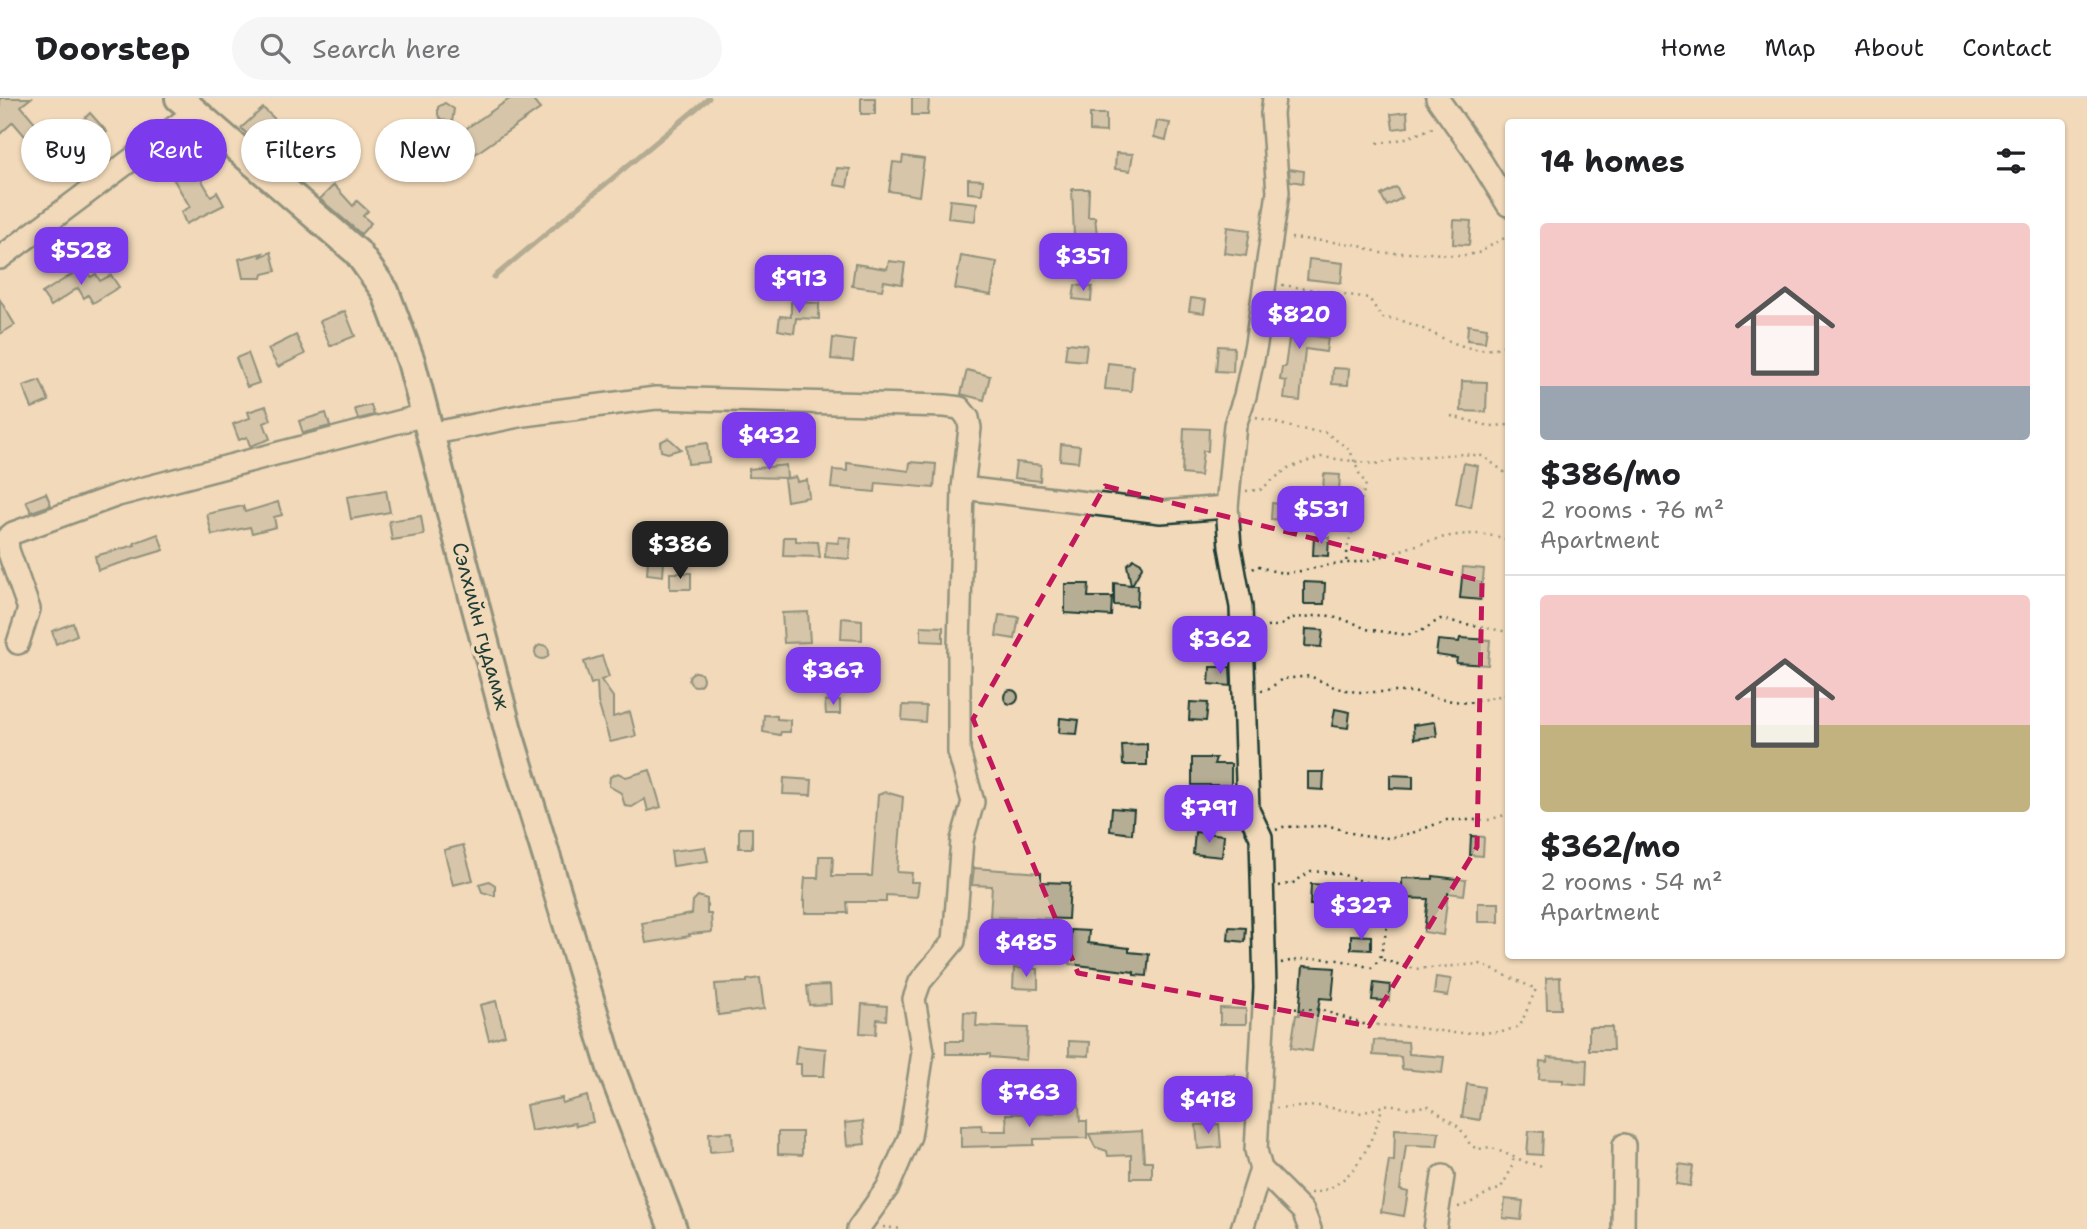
<!DOCTYPE html>
<meta charset="utf-8">
<style>
:root{--surface:#fff;--page:#f6f6f6;--text:#202124;--muted:#757577;--line:#e0e0e0;--accent:#7c3aed}
body{margin:0;font-family:"Shantell Sans",sans-serif;background:var(--page);color:var(--text);height:100vh;display:flex;flex-direction:column;font-size:26px;white-space:nowrap}
*{box-sizing:border-box;margin:0}
p{font-size:23px;color:var(--muted)}
.icon{flex:none;width:38px;height:38px;fill:none;stroke:currentColor;stroke-width:2;stroke-linecap:round;stroke-linejoin:round}
.map{position:relative;flex:1;overflow:hidden}
.details{position:absolute;left:1505px;top:21px;width:560px;height:840px;display:flex;flex-direction:column;background:var(--surface);border-radius:7px;box-shadow:0 2px 5px #0004}
.details>*{flex:none}
.hud{position:absolute;left:21px;top:21px;width:665px;height:63px;display:flex;gap:14px}
.price{position:absolute;translate:-50% -60px;padding:0 16px;border-radius:14px;background:var(--accent);color:#fff;font-size:23px;line-height:46px;filter:drop-shadow(0 2px 4px #0008)}
.price::after{content:'';position:absolute;left:50%;top:42px;width:21px;height:16px;margin-left:-10px;background:inherit;clip-path:polygon(0 0,100% 0,50% 100%)}
.price.selected{background:#222;color:#fff}
ul{padding:0;list-style:none}
li{display:grid;align-content:center;gap:14px;height:371px;padding:0 35px}
li+li{border-top:2px solid var(--line)}
li span{display:grid;place-items:center;height:217px;border-radius:7px;color:#555}
li>.icon{margin-inline-start:auto}
span .icon{width:126px;height:126px;fill:#fffc;stroke-width:1}
li b{font-size:30px}
h2{display:flex;justify-content:space-between;align-items:center;height:84px;padding:0 35px;font-size:30px}
.pill{padding:0 24px;border-radius:32px;background:var(--surface);box-shadow:0 2px 5px #0004;font-size:24px;line-height:63px}
.pill.selected{background:var(--accent);color:#fff}
header{display:flex;align-items:center;gap:42px;box-sizing:border-box;height:98px;padding:0 35px;background:var(--surface);border-bottom:2px solid var(--line)}
header strong{font-size:33px}
nav{display:flex;gap:38px;margin-inline-start:auto;font-size:24px}
.search{width:490px;height:63px;background:var(--page);display:flex;align-items:center;gap:18px;box-sizing:border-box;padding:0 24px;border-radius:38px;color:var(--muted);font-size:26px}
.map>svg:first-child{display:block}
.lines{fill:none;stroke-linecap:round;stroke-linejoin:round}
.stream{stroke:#6b7564;stroke-width:5}
.building{fill:#b6ae94;stroke:#1f3d34;stroke-width:2}
.minor-casing{stroke:#1f3d34;stroke-width:26}
.major-casing{stroke:#1f3d34;stroke-width:32}
.path{stroke:#1f3d34;stroke-width:2.5;stroke-dasharray:2 5;stroke-linecap:butt}
.minor{stroke:#f1d9b9;stroke-width:21}
.major{stroke:#f1d9b9;stroke-width:26}
.marked{fill:none;stroke:#c2185b;stroke-width:5;stroke-dasharray:14 9;stroke-linejoin:round}
.labels{text-anchor:middle;stroke-width:7;stroke-linejoin:round;paint-order:stroke}
.street-label{font-size:21px;fill:#1f3d34;stroke:#f1d9b9}
</style>
<header>
<strong>Doorstep</strong>
<div class="search"><svg class="icon" aria-label="search" viewBox="0 0 24 24"><circle cx="10" cy="10" r="6"/><path d="M15 15l6 6"/></svg>Search here</div>
<nav><a>Home</a><a>Map</a><a>About</a><a>Contact</a></nav>
</header>
<div class="map">
<svg width="2087" height="1131" viewBox="0 0 2087 1131">
<rect width="100%" height="100%" fill="#f1d9b9"/>
<filter id="ink" filterUnits="userSpaceOnUse"><feTurbulence type="fractalNoise" baseFrequency=".0143" numOctaves="2"/><feDisplacementMap in="SourceGraphic" scale="14" xChannelSelector="R" yChannelSelector="G"/><feConvolveMatrix kernelMatrix="1 2 1 2 8 2 1 2 1" color-interpolation-filters="sRGB"/></filter>
<g filter="url(#ink)">
<g class="lines">
<path class="stream" d="M494 179 709 0"/>
</g>
<g class="building">
<path d="M0 0H31L21 8 65 60 52 70 13 24 0 36Z"/>
<path d="M511 0H531L540 11 471 59 455 38Z"/>
<rect x="861" y="0" width="14" height="16"/>
<path d="M912 0H929L928 17H912Z"/>
<path d="M445 5 454 11 452 25 441 21 438 17V9Z"/>
<path d="M263 10 277 23 255 44 241 30Z"/>
<path d="M1407 14 1408 29 1393 31 1391 16Z"/>
<path d="M90 15 107 34 95 45 78 27Z"/>
<path d="M1090 16H1106V34L1090 33Z"/>
<path d="M1157 23 1170 25 1166 42 1154 39Z"/>
<path d="M186 55 211 98 217 94 224 107 186 126 181 114 190 109 165 67Z"/>
<path d="M1116 55 1133 56 1130 73 1115 71Z"/>
<path d="M903 58 924 61 919 98 889 93 893 64 902 65Z"/>
<path d="M837 70 850 71 847 89 834 87Z"/>
<path d="M1289 71 1304 73 1303 85 1290 83Z"/>
<path d="M968 81 983 82 982 96 968 95Z"/>
<path d="M334 87 353 108 357 103 368 113 363 118 371 125 361 136 320 101Z"/>
<path d="M1396 89 1402 100 1387 108 1381 97Z"/>
<path d="M1072 91H1089L1088 119H1095L1097 137 1074 138Z"/>
<path d="M950 102 977 105 975 123 948 120Z"/>
<path d="M1454 122 1471 123 1469 147 1453 146Z"/>
<path d="M1227 129 1250 132 1246 158 1224 155Z"/>
<path d="M271 154 276 173 263 176 262 180H243L239 161 263 155 260 159Z"/>
<path d="M961 158 997 164 991 197 955 191Z"/>
<path d="M1309 161 1343 165 1341 185 1307 181Z"/>
<path d="M889 163 905 165 902 186 884 183 882 192 852 188 855 166 887 171Z"/>
<path d="M84 169 91 179 96 176 100 183 111 177 119 189 93 205 88 197 84 200 78 190 51 208 42 195Z"/>
<path d="M1075 187 1092 189 1091 203 1073 201Z"/>
<path d="M1191 200 1206 202 1204 215 1189 213Z"/>
<path d="M0 202 15 227 0 236Z"/>
<path d="M791 204 819 205V221L796 220 794 235 778 232 780 218 791 219Z"/>
<path d="M1294 206 1311 208 1307 237 1328 240 1326 254 1305 251 1300 303 1284 301 1286 283 1280 282 1282 269H1285Z"/>
<path d="M345 213 355 238 330 248 320 223Z"/>
<path d="M1468 227 1487 230 1485 244 1467 242Z"/>
<path d="M296 237 305 256 278 269 268 251Z"/>
<path d="M833 240 855 243 853 263 831 261Z"/>
<path d="M1067 245 1087 247 1085 263 1065 261Z"/>
<path d="M1218 248 1234 249 1233 274 1216 273Z"/>
<path d="M248 255 259 285 247 289 236 260Z"/>
<path d="M1108 265 1133 268 1131 293 1105 291Z"/>
<path d="M1333 270 1349 271 1348 287 1332 286Z"/>
<path d="M967 272 990 278 984 302 961 296Z"/>
<path d="M40 282 49 303 32 310 23 288Z"/>
<path d="M1462 283 1487 284 1486 314 1461 313Z"/>
<path d="M371 307 374 317 358 321 355 311Z"/>
<path d="M266 308 271 322 264 325 270 341 250 348 247 339 239 342 233 326 250 320 248 314Z"/>
<path d="M326 315 330 328 303 335 299 323Z"/>
<path d="M1184 330 1209 331 1208 353H1203L1200 378 1182 376Z"/>
<path d="M668 340 671 342 681 351 668 355 661 353 660 344Z"/>
<path d="M707 345 709 364 688 366 686 348Z"/>
<path d="M1061 346 1080 348 1078 364 1060 362Z"/>
<path d="M910 364 936 366 934 390 876 385 875 394 831 390 833 372 847 373V365L909 373Z"/>
<path d="M1016 364 1041 367 1040 383 1014 380Z"/>
<path d="M1464 365 1478 368 1471 409 1456 406Z"/>
<path d="M786 367 787 380 749 379V371Z"/>
<path d="M1324 376 1340 377 1339 393H1323Z"/>
<path d="M796 379 797 384 807 382 809 399 787 403 784 381Z"/>
<path d="M386 392 390 414 351 421 347 399Z"/>
<path d="M46 395 51 407 31 414 26 403Z"/>
<path d="M278 404 282 417 274 419 276 429 252 435 250 429 212 437 207 416 243 408 245 414Z"/>
<path d="M1272 405 1295 408 1294 423 1271 421Z"/>
<path d="M421 418 424 437 392 442 389 423Z"/>
<path d="M158 436 164 452 98 472 95 458 135 447 134 445Z"/>
<path d="M1314 438 1329 439 1328 458 1313 457Z"/>
<path d="M784 439H796V443L818 444 820 459 783 458Z"/>
<path d="M839 439 851 440 849 461 825 459 826 444 838 445Z"/>
<path d="M1134 461 1141 465 1142 469 1132 487H1138L1137 508 1114 507V485L1131 487 1127 467Z"/>
<path d="M648 462 664 464 663 478 647 476Z"/>
<path d="M1463 469 1484 471 1481 502 1460 500Z"/>
<rect x="670" y="475" width="21" height="16"/>
<path d="M1304 484 1325 485 1324 506H1304Z"/>
<path d="M1065 486H1089L1088 499H1112L1111 518 1065 515Z"/>
<path d="M808 514 810 544 784 545 782 515Z"/>
<path d="M999 517 1019 519 1015 541 996 538Z"/>
<path d="M842 520 862 522V542L841 541Z"/>
<path d="M73 525 77 537 56 546 52 533Z"/>
<path d="M921 528 943 529V544L921 543Z"/>
<path d="M1306 531 1323 532 1321 549 1305 548Z"/>
<path d="M1460 540 1490 542 1488 567 1456 565 1457 560 1436 557 1438 542 1459 544Z"/>
<circle cx="542" cy="554" r="7"/>
<path d="M602 558 609 579 601 582 613 599V619L630 614 636 638 610 644 598 604 597 584 591 586 584 564Z"/>
<path d="M1210 569H1230L1231 588 1209 586Z"/>
<circle cx="696" cy="581" r="7"/>
<circle cx="1011" cy="599" r="7"/>
<path d="M840 602V616H826L825 603Z"/>
<path d="M1190 604 1208 605 1206 623 1189 622Z"/>
<path d="M903 607 926 608 925 624 902 622Z"/>
<path d="M1335 611 1350 614 1348 630 1332 628Z"/>
<path d="M764 617 777 618V621L790 622V634H781L780 637 763 634Z"/>
<path d="M1060 620 1079 622 1077 636 1059 635Z"/>
<path d="M1435 624 1437 638 1414 641 1413 627Z"/>
<path d="M1147 646V667H1123L1122 647Z"/>
<path d="M1192 660H1216L1214 666H1231V687H1192Z"/>
<path d="M650 672 661 709 648 713 645 701 632 709 625 708 621 695 609 688 610 679 618 675 626 679Z"/>
<path d="M1308 674H1324L1323 692 1308 691Z"/>
<path d="M1390 677 1413 678V691L1390 690Z"/>
<path d="M784 680 812 682 811 697 783 696Z"/>
<path d="M885 694 903 699 897 774 912 775 911 784H919L917 799 886 797V804H847L848 815H805V803H803L805 780H818L819 758H833L832 778H872L878 697Z"/>
<path d="M1112 710 1134 712 1132 736 1110 733Z"/>
<rect x="739" y="730" width="13" height="20"/>
<path d="M1195 734 1224 737 1222 759 1193 756Z"/>
<path d="M1471 738 1484 739 1483 758 1470 757Z"/>
<path d="M463 747 473 782 453 787 444 752Z"/>
<path d="M705 749 708 763 673 768 671 753Z"/>
<path d="M974 770 1041 775V784L1070 785 1068 821 990 819 992 788 972 787Z"/>
<path d="M1433 778 1466 782 1464 797 1448 795 1443 837 1424 834 1428 801 1402 800V780L1433 781Z"/>
<path d="M489 783 495 787V798L482 794 479 786Z"/>
<path d="M1311 786 1327 787 1325 807H1310Z"/>
<path d="M698 798 707 801V816H711L712 834 689 836 690 838 646 845 642 825 692 816 693 803Z"/>
<rect x="1478" y="805" width="21" height="19"/>
<path d="M1229 829 1246 830 1245 844 1228 842Z"/>
<path d="M1071 832 1089 833 1088 845 1129 850V854L1149 856 1147 878 1134 877V874L1070 866Z"/>
<path d="M1351 837 1371 838V852L1351 851Z"/>
<path d="M1303 868 1335 870 1332 901 1320 900 1312 953 1291 950 1296 917H1299Z"/>
<path d="M1014 870 1038 871V891L1013 890Z"/>
<path d="M1436 879 1451 881 1448 898 1434 896Z"/>
<path d="M1560 879 1561 911H1547L1546 880Z"/>
<path d="M760 880 764 911 718 917 715 886 747 884V882Z"/>
<path d="M1374 885 1390 887 1389 903 1372 902Z"/>
<path d="M830 887 831 906 809 907 807 888Z"/>
<path d="M496 903 505 937 489 942 480 907Z"/>
<path d="M862 906 887 908 886 922 877 921 876 936 860 935Z"/>
<path d="M1220 910 1246 911V926H1220Z"/>
<path d="M964 914 977 915 976 928 1028 930 1026 962 990 959V956H946V943H963Z"/>
<path d="M1589 929H1612L1613 952H1589Z"/>
<path d="M1374 942 1408 944 1409 956 1444 959 1442 975 1402 971 1401 959 1373 957Z"/>
<path d="M1069 943 1090 944 1089 958 1069 957Z"/>
<path d="M797 948 826 951 824 978H801V966H795Z"/>
<path d="M1548 959 1587 962 1586 987 1563 985V982L1539 981 1540 963 1547 964Z"/>
<path d="M1235 977 1236 1003H1216V978Z"/>
<path d="M1467 986 1484 989 1480 1022 1462 1019Z"/>
<circle cx="1183" cy="1002" r="7"/>
<path d="M587 998 593 1024 576 1028 575 1025 531 1033 526 1007 562 1000V1005Z"/>
<path d="M1053 1007H1079L1080 1023H1087V1040L1034 1041V1047L961 1049V1028L981 1027 982 1033H1007L1006 1016 1054 1015Z"/>
<path d="M863 1023 865 1046 847 1048 845 1025Z"/>
<path d="M1219 1026 1221 1049 1198 1051 1196 1027Z"/>
<path d="M1395 1031 1439 1034 1437 1048 1406 1047 1400 1092 1408 1094 1404 1118 1381 1114 1389 1062 1394 1063Z"/>
<path d="M1142 1033 1144 1063H1152V1080H1131V1057L1108 1058 1107 1053 1095 1049 1089 1036Z"/>
<path d="M1529 1033 1543 1034 1542 1057 1527 1056Z"/>
<path d="M732 1034 733 1052 710 1054 709 1035Z"/>
<path d="M778 1034H802V1057L778 1056Z"/>
<path d="M1679 1066 1693 1068 1690 1088 1676 1086Z"/>
<path d="M1505 1101 1523 1103 1521 1122 1503 1120Z"/>
</g>
<g class="lines">
<g class="minor-casing">
<g id="minor">
<path d="M1437 0 1474 52 1508 107"/>
<path d="M0 160 195 14"/>
<path d="M430 336 524 317 656 300 945 308 960 310 968 320 970 330 963 390"/>
<path d="M18 545 29 511 8 452 7 440 13 435 118 397 425 317"/>
<path d="M1261 1071 1303 1113 1310 1131"/>
<path d="M858 1131 888 1089 910 1038 923 954 914 901 920 884 954 843 962 742 973 704 959 654V549L963 390 1161 414 1227 409"/>
<path d="M1242 1131 1261 1071 1256 1052 1265 890 1261 739 1248 712 1241 509 1230 449 1227 409 1235 327 1245 298 1256 246 1278 94 1272 16 1274 0"/>
<path d="M1435 1131 1443 1078"/>
<path d="M1623 1131 1624 1047"/>
</g>
</g>
<g class="major-casing">
<path id="major" d="M179 0 357 154 385 193 411 263 508 632 611 970 673 1131"/>
</g>
<g class="path">
<path d="M1377 45C1402 43 1412 38 1435 29"/>
<path d="M1291 140 1354 146 1381 155H1432L1460 158 1478 155 1508 138"/>
<path d="M1282 187 1369 200 1382 220C1424 219 1466 269 1508 245"/>
<path d="M1451 318 1490 328 1508 327"/>
<path d="M1256 319 1298 331 1325 334 1350 352 1359 375 1366 386 1348 447 1346 465"/>
<path d="M1246 393 1260 392 1288 370 1321 359 1375 366 1412 359 1462 356 1483 358 1508 377"/>
<path d="M1253 471 1257 467C1283 480 1298 473 1325 468 1341 465 1357 465 1373 461 1419 448 1460 425 1508 442"/>
<path d="M1260 530 1281 527 1292 520 1326 517 1354 525 1366 531 1407 537 1423 532 1440 521 1508 534"/>
<path d="M1261 593 1269 591 1282 581 1310 578 1336 590 1356 594H1413L1439 601 1468 605 1508 596"/>
<path d="M1276 732 1283 729 1330 728 1361 738 1389 740 1412 735 1447 722H1488L1508 716"/>
<path d="M1279 788 1293 785 1311 773 1341 776 1380 789 1390 804 1403 811"/>
<path d="M1281 865C1314 857 1339 860 1371 870L1380 861"/>
<path d="M1281 910 1322 912 1363 926 1411 929 1455 935 1502 934 1520 928 1536 891 1480 866 1415 871 1380 861 1389 820 1403 811"/>
<path d="M1276 1010 1319 1008 1362 1015 1389 1006 1407 1010 1429 1008 1460 1030 1471 1048 1479 1051 1490 1049 1528 1065 1543 1068"/>
<path d="M1311 1095C1352 1091 1372 1046 1382 1010"/>
<path d="M1458 1109C1476 1105 1482 1095 1500 1091L1511 1072 1514 1058"/>
<path d="M883 1129 902 1131"/>
</g>
<use href="#minor" class="minor"/>
<use href="#major" class="major"/>
</g>
</g>
<path d="M0 0H2087V1131H0ZM1105 388 1482 483 1477 749 1369 928 1078 875 973 621Z" fill="#f1d9b9" fill-opacity=".55" fill-rule="evenodd"/>
<path class="marked" d="M1105 388 1482 483 1477 749 1369 928 1078 875 973 621Z"/>
<g class="labels">
<g class="street-label">
<text transform="translate(481 528) rotate(75)" y="7">Сэлхийн гудамж</text>
</g>
</g>
</svg>
<b class="price" style="left:81px;top:189px">$528</b>
<b class="price" style="left:1083px;top:195px">$351</b>
<b class="price" style="left:799px;top:217px">$913</b>
<b class="price" style="left:1299px;top:253px">$820</b>
<b class="price" style="left:769px;top:374px">$432</b>
<b class="price" style="left:1321px;top:448px">$531</b>
<b class="price selected" style="left:680px;top:483px">$386</b>
<b class="price" style="left:1220px;top:578px">$362</b>
<b class="price" style="left:833px;top:609px">$367</b>
<b class="price" style="left:1209px;top:747px">$791</b>
<b class="price" style="left:1361px;top:844px">$327</b>
<b class="price" style="left:1026px;top:881px">$485</b>
<b class="price" style="left:1029px;top:1031px">$763</b>
<b class="price" style="left:1208px;top:1038px">$418</b>
<div class="hud">
<a class="pill">Buy</a>
<a class="pill selected">Rent</a>
<a class="pill">Filters</a>
<a class="pill">New</a>
</div>
<section class="details">
<h2>14 homes<svg class="icon" aria-label="filters" viewBox="0 0 24 24"><path d="M4 7h16M4 17h16"/><circle cx="9" cy="7" r="2"/><circle cx="15" cy="17" r="2"/></svg></h2>
<ul>
<li><span style="background:linear-gradient(#f6c9c9 75%,#9aa5b1 0)"><svg class="icon" aria-label="home" viewBox="0 0 24 24"><path d="M3 11l9-7 9 7M6 9v11h12V9"/></svg></span><div><b>$386/mo</b><p>2 rooms · 76 m²</p><p>Apartment</p></div></li>
<li><span style="background:linear-gradient(#f6c9c9 60%,#c2b280 0)"><svg class="icon" aria-label="home" viewBox="0 0 24 24"><path d="M3 11l9-7 9 7M6 9v11h12V9"/></svg></span><div><b>$362/mo</b><p>2 rooms · 54 m²</p><p>Apartment</p></div></li>
</ul>
</section>
</div>
